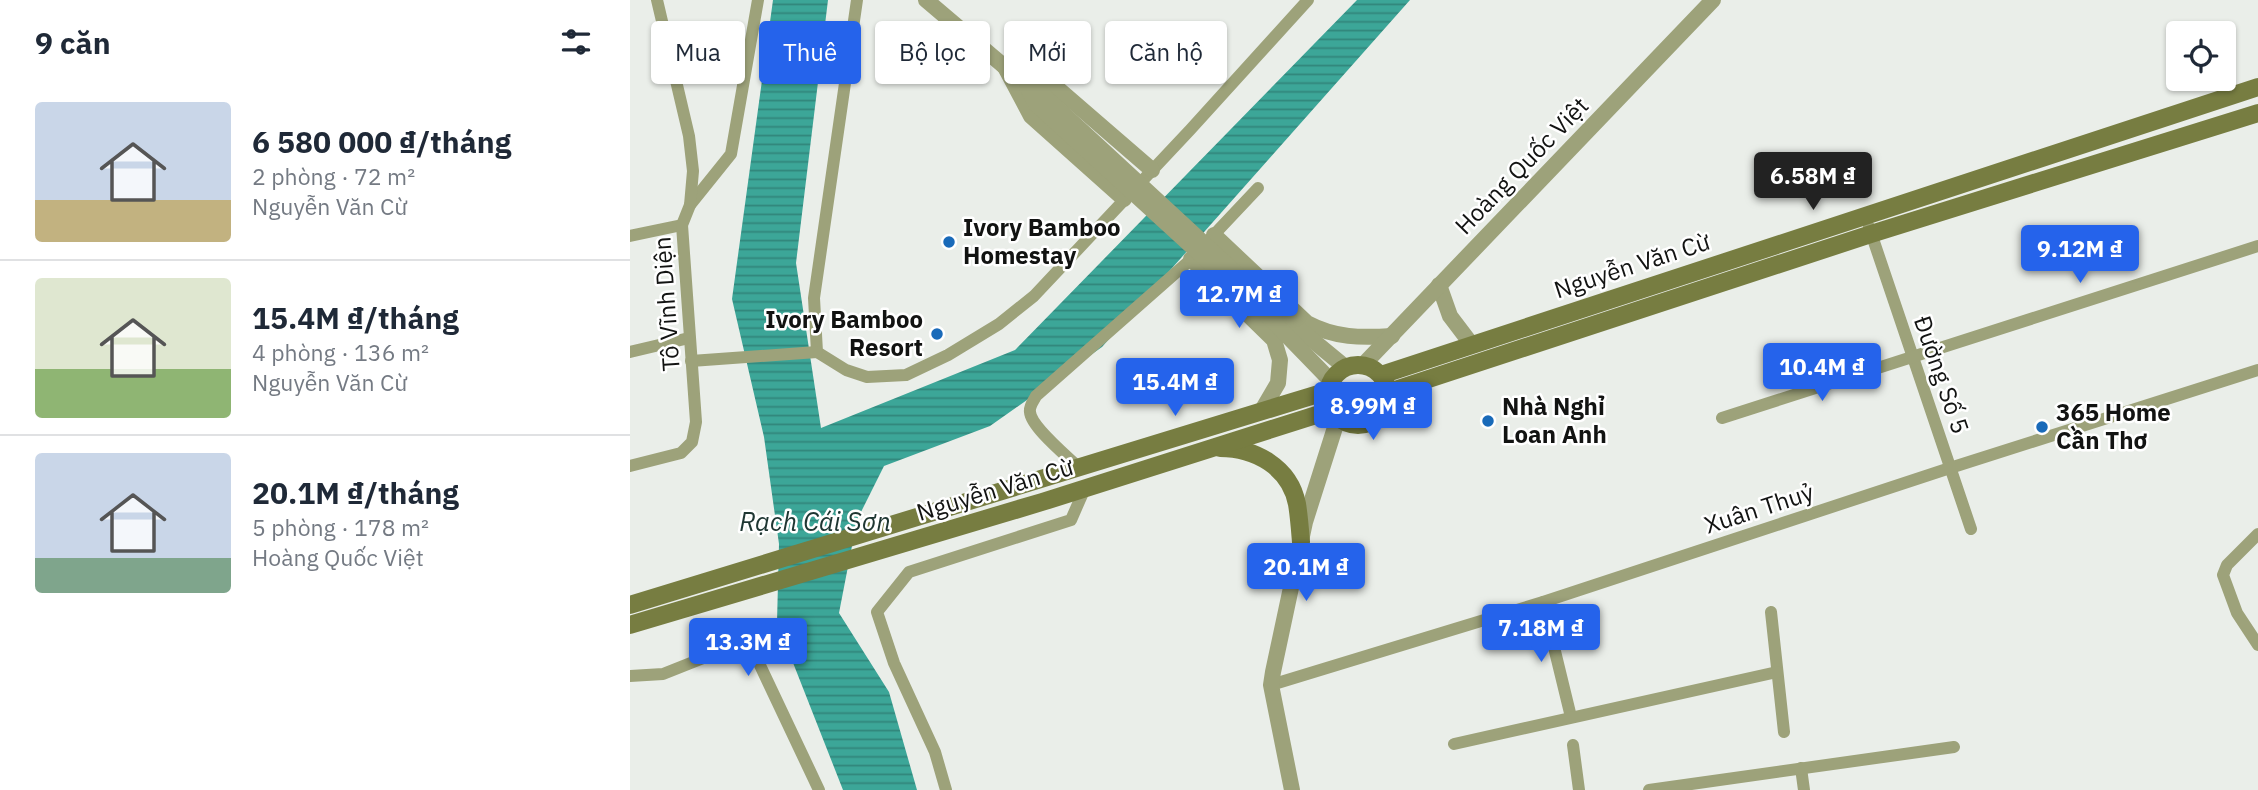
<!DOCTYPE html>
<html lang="vi">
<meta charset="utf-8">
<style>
:root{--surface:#fff;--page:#f2f2f3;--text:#1f2937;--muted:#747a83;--line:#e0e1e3;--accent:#2563eb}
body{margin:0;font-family:"IBM Plex Sans",sans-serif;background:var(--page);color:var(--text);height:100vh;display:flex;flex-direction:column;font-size:26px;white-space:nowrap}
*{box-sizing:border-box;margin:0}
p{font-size:23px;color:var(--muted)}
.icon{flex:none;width:38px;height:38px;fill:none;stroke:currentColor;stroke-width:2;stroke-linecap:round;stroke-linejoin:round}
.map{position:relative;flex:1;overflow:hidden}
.side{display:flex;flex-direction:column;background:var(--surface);width:630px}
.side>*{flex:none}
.banner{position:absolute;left:21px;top:21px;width:665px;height:63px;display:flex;gap:14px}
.fabs{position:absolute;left:1536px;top:21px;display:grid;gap:14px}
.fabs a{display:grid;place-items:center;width:70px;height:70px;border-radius:7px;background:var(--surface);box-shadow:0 2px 5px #0004;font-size:35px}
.price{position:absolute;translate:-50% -60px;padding:0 16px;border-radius:7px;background:var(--accent);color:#fff;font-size:23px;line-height:46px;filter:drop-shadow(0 2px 4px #0008)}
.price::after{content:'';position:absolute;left:50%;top:42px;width:21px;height:16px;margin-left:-10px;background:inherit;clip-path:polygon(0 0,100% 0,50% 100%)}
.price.selected{background:#222;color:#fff}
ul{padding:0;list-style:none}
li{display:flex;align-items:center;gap:21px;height:175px;padding:0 35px}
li+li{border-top:2px solid var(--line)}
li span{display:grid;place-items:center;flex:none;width:196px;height:140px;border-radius:7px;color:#555}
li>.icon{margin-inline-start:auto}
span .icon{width:84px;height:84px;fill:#fffc;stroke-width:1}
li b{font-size:30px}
h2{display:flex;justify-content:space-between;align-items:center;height:84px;padding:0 35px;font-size:30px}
.tag{padding:0 24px;border-radius:7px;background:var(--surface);box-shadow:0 2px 5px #0004;font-size:24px;line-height:63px}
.tag.selected{background:var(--accent);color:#fff}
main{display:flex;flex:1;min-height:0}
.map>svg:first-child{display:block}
.water{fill:url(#water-rules)}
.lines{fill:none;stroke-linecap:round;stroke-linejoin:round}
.minor{stroke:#9da27a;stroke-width:12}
.tertiary{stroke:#9da27a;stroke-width:16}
.secondary{stroke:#777d41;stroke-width:18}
.tertiary-bridge{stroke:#9da27a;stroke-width:16}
.poi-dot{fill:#196ab9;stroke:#fff;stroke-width:2.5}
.labels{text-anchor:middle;stroke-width:5;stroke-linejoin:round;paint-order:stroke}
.street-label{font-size:24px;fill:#121312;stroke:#fff}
.poi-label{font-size:24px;font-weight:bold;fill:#121312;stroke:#fff;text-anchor:start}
.water-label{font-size:26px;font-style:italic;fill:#1e3632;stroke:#fff}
</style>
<main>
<section class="side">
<h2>9 căn<svg class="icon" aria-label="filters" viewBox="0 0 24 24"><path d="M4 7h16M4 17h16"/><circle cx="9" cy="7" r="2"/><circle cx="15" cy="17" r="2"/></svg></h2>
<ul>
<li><span style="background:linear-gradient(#c9d6e8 70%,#c2b280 0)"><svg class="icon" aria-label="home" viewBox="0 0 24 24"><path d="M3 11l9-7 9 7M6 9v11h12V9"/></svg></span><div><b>6 580 000 ₫/tháng</b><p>2 phòng · 72 m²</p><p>Nguyễn Văn Cừ</p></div></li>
<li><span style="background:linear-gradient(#dfe7d0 65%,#8fb573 0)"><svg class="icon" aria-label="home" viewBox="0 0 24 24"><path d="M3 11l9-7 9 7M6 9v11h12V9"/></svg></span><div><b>15.4M ₫/tháng</b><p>4 phòng · 136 m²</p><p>Nguyễn Văn Cừ</p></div></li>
<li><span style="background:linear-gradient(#c9d6e8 75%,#7fa58c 0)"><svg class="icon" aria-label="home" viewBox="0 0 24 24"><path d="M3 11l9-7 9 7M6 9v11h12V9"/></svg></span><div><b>20.1M ₫/tháng</b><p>5 phòng · 178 m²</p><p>Hoàng Quốc Việt</p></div></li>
</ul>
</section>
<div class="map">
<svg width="1628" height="790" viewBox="0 0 1628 790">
<defs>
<pattern id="water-rules" width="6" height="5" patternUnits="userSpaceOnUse" patternTransform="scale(1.75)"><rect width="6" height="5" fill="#3ca698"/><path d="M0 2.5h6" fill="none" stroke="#31867b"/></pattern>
</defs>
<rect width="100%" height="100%" fill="#eaeee9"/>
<path class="water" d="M143 0H198L166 263 191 428 385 350 727 0H780L472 347 360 426 254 466 227 520 209 613 259 692 287 790H213L147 622 149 544 134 437 102 299Z"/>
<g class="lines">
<g class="minor">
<path d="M227 0 184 298 187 352 216 370 237 377 276 375 318 355 369 324 404 296 560 130 678 0"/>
<path d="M60 205 101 154 128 0"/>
<path d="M1239 227 1341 529"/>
<path d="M0 236 52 225"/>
<path d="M578 241 628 188"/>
<path d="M0 352 59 338"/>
<path d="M61 361 187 352"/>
<path d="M1092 418 1628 246"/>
<path d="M0 466 51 453 62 442 66 422 52 225 60 205 63 171 59 136 27 0"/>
<path d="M448 467C437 456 401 427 400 412 399 406 403 402 406 396L566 255"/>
<path d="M1628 534 1597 565 1593 575 1607 613 1628 645"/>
<path d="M913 602 941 717"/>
<path d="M1141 612 1154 732"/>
<path d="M0 676 33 674 106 645 118 649 128 661 189 790"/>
<path d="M641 685 913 602 1320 468 1628 370"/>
<path d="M824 744 1147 672"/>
<path d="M943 745 949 790"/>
<path d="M1171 768 1174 790"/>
<path d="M316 790 305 752 264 663 247 612 279 572 441 520 455 488"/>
<path d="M1019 790 1324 747"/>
</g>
<g class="tertiary">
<path d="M296 0 382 73"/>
<path d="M375 67 426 87 522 170"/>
<path d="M375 67 401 116 494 199"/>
<path d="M584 235 677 323C705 338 731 338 762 336"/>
<path d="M561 259 644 340 650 360 648 383 631 412"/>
<path d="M809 285 820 316 842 345"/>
<path d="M647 311 715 367"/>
<path d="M638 316 701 381"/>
<path d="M734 364 1083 0"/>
<path d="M662 790 641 685 643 672 675 522 708 418"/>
</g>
<g class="secondary">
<circle cx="728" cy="395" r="30"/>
<path d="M751 375 1628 87"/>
<path d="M759 392 1241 234 1628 113"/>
<path d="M590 448C625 448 660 467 667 504 669 516 670 530 671 542"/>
<path d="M0 605 698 391"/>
<path d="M0 625 412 502 702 410"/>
</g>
<path class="tertiary-bridge" d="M638 316 406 104 397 87 414 96 647 311"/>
</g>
<g class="poi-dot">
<circle cx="319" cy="242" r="7"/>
<circle cx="307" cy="334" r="7"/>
<circle cx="858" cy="421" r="7"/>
<circle cx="1412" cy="427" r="7"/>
</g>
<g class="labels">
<g class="street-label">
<text transform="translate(892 166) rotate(-46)" y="8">Hoàng Quốc Việt</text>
<text transform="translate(1002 266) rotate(-18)" y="8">Nguyễn Văn Cừ</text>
<text transform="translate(37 304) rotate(-94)" y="8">Tô Vĩnh Diện</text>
<text transform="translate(1311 375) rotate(71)" y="8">Đường Số 5</text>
<text transform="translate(365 490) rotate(-17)" y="8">Nguyễn Văn Cừ</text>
<text transform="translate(1129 509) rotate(-18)" y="8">Xuân Thuỷ</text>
</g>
<g class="poi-label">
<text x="333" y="236">Ivory Bamboo<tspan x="333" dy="28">Homestay</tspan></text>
<text x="293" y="328" text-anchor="end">Ivory Bamboo<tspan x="293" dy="28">Resort</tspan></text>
<text x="872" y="415">Nhà Nghỉ<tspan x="872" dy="28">Loan Anh</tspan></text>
<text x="1426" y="421">365 Home<tspan x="1426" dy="28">Cần Thơ</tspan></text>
</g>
<g class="water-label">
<text x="185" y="531">Rạch Cái Sơn</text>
</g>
</g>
</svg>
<div class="fabs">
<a><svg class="icon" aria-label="locate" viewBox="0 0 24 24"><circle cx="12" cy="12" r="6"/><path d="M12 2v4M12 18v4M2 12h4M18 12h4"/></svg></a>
</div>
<b class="price selected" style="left:1183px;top:212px">6.58M ₫</b>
<b class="price" style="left:1450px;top:285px">9.12M ₫</b>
<b class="price" style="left:609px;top:330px">12.7M ₫</b>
<b class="price" style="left:1192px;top:403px">10.4M ₫</b>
<b class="price" style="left:545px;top:418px">15.4M ₫</b>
<b class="price" style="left:743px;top:442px">8.99M ₫</b>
<b class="price" style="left:676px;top:603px">20.1M ₫</b>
<b class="price" style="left:911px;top:664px">7.18M ₫</b>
<b class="price" style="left:118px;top:678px">13.3M ₫</b>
<div class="banner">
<a class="tag">Mua</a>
<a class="tag selected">Thuê</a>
<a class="tag">Bộ lọc</a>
<a class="tag">Mới</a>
<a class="tag">Căn hộ</a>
</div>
</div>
</main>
